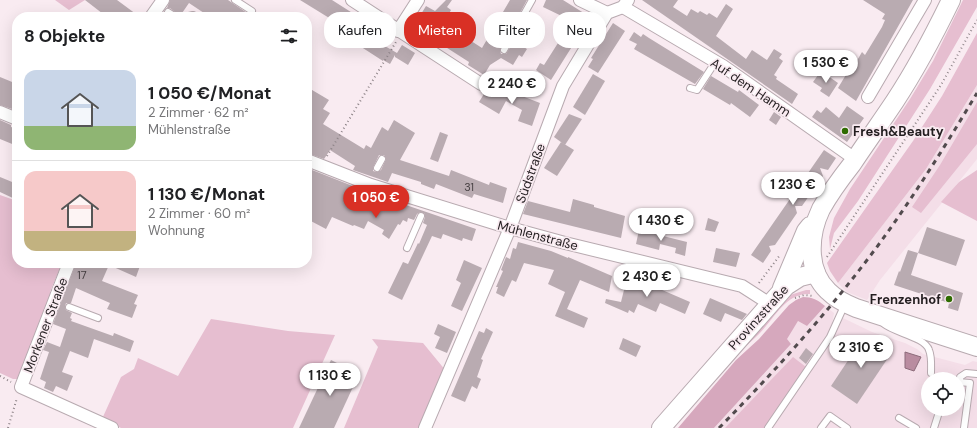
<!DOCTYPE html>
<html lang="de">
<meta charset="utf-8">
<style>
:root{--surface:#fff;--page:#f6f6f6;--text:#202124;--muted:#757577;--line:#e0e0e0;--accent:#d93025}
body{margin:0;font-family:"DM Sans",sans-serif;background:var(--page);color:var(--text);height:100vh;display:flex;flex-direction:column;font-size:15px;white-space:nowrap}
*{box-sizing:border-box;margin:0}
p{font-size:13px;color:var(--muted)}
.icon{flex:none;width:22px;height:22px;fill:none;stroke:currentColor;stroke-width:2;stroke-linecap:round;stroke-linejoin:round}
.map{position:relative;flex:1;overflow:hidden}
.panel{position:absolute;left:12px;top:12px;width:300px;height:256px;display:flex;flex-direction:column;background:var(--surface);border-radius:16px;box-shadow:0 4px 16px #0002}
.panel>*{flex:none}
.banner{position:absolute;left:324px;top:12px;width:380px;height:36px;display:flex;gap:8px}
.controls{position:absolute;left:921px;top:372px;display:grid;gap:8px}
.controls a{display:grid;place-items:center;width:44px;height:44px;border-radius:50%;background:var(--surface);box-shadow:0 4px 16px #0002;font-size:20px}
.price{position:absolute;translate:-50% -34px;padding:0 9px;border-radius:14px;background:#fff;color:#222;font-size:13px;line-height:26px;filter:drop-shadow(0 1px 2px #0008)}
.price::after{content:'';position:absolute;left:50%;top:24px;width:12px;height:9px;margin-left:-6px;background:inherit;clip-path:polygon(0 0,100% 0,50% 100%)}
.price.active{background:var(--accent);color:#fff}
ul{padding:0;list-style:none}
li{display:flex;align-items:center;gap:12px;height:100px;padding:0 12px}
li+li{border-top:1px solid var(--line)}
li span{display:grid;place-items:center;flex:none;width:112px;height:80px;border-radius:12px;color:#555}
li>.icon{margin-inline-start:auto}
span .icon{width:48px;height:48px;fill:#fffc;stroke-width:1}
li b{font-size:17px}
h2{display:flex;justify-content:space-between;align-items:center;height:48px;padding:0 12px;font-size:17px}
.tag{padding:0 14px;border-radius:16px;background:var(--surface);box-shadow:0 4px 16px #0002;font-size:14px;line-height:36px}
.tag.active{background:var(--accent);color:#fff}
.map>svg:first-child{display:block}
.built{fill:#f4dee8;fill-rule:evenodd}
.green{fill:#e6bed0}
.forest{fill:#d6a8bd}
.water{fill:#b98ca0;stroke:#8c6b7a}
.building{fill:#b9abb1;fill-rule:evenodd}
.lines{fill:none;stroke-linecap:round;stroke-linejoin:round}
.lane-casing{stroke:#b8aab0;stroke-width:8}
.street-casing{stroke:#b8aab0;stroke-width:14}
.secondary-casing{stroke:#b8aab0;stroke-width:20}
.path{stroke:#8d8387;stroke-width:2;stroke-dasharray:1 3;stroke-linecap:butt}
.lane{stroke:#fff;stroke-width:6}
.street{stroke:#fff;stroke-width:12}
.secondary{stroke:#fff;stroke-width:18}
.rail{stroke:#524b4e;stroke-width:3;stroke-dasharray:5 5;stroke-linecap:butt}
.poi-dot{fill:#2e6c00;stroke:#f9ebf1;stroke-width:1.5}
.labels{text-anchor:middle;stroke-width:3.5;stroke-linejoin:round;paint-order:stroke}
.number-label{font-size:11px;fill:#484144}
.street-label{font-size:13px;fill:#231e20;stroke:#f9ebf1}
.poi-label{font-size:13px;font-weight:bold;fill:#231e20;stroke:#f9ebf1;text-anchor:start}
</style>
<div class="map">
<svg width="977" height="428" viewBox="0 0 977 428">
<rect width="100%" height="100%" fill="#f9ebf1"/>
<g class="built">
<path d="M977 85V159L880 280 867 300 847 292 838 283 926 169Z"/>
<path d="M825 306 834 313 831 331 765 428H714L791 344 786 339 798 321 807 326Z"/>
<path d="M843 318 872 332 905 343 917 349 923 354 965 365 973 361 977 362V428H771ZM928 379H958V409H928Z"/>
</g>
<g class="green">
<path d="M55 0H85L69 10Z"/>
<path d="M963 0H977V7L930 89 858 201 834 233 830 249 829 237 834 218 850 189 910 99 933 61Z"/>
<path d="M977 33V85L926 169 838 283 830 271 827 263 913 141 942 96Z"/>
<path d="M977 102V144L921 213 912 207 940 165Z"/>
<path d="M977 170V221L941 202 959 182Z"/>
<path d="M0 195 17 201V263H62L50 292 52 295 18 379H13L0 373Z"/>
<path d="M806 290H810V294C786 292 774 319 759 334 754 339 748 344 743 349L790 295Z"/>
<path d="M211 319 288 331 335 335 293 428H121L102 419 121 377 134 369 138 358 178 376Z"/>
<path d="M372 339 423 343 446 371 422 428H344L378 347Z"/>
<path d="M793 357 806 367 765 428H725Z"/>
</g>
<path class="forest" d="M803 297C812 297 818 300 825 306L807 326 798 321 787 339 791 344 714 428H678L736 360 759 339 789 305 796 300Z"/>
<path class="water" d="M905 352 921 357 914 371 905 368Z"/>
<g class="building">
<path d="M85 0H117L140 17H107Z"/>
<path d="M170 0H228L253 17H210L189 3 180 16 170 8H167Z"/>
<path d="M300 0H332L365 21 360 29 365 32 364 34 397 53 402 45 415 53 408 65 395 57V55L390 64 383 60V61L335 30 339 24Z"/>
<path d="M446 0H452L447 7 451 10 446 19 441 16 434 28 418 19 426 6 435 11Z"/>
<path d="M510 0H527L500 50 501 54H506L514 41 527 49 522 57 519 55 513 65 501 58 490 65 484 75 468 65 469 62 444 46 454 30 482 48Z"/>
<path d="M546 0H563L587 15 579 27 583 29 551 80 536 70 540 63 544 65 572 21 543 7Z"/>
<path d="M642 0H678L673 7 687 16 691 9 698 13 700 11 707 15 709 13 717 18 726 4 733 9 716 36 746 59 752 50 767 60 774 49 782 54 779 58 783 61 774 75 777 77 776 79 798 94 792 104Z"/>
<path d="M863 0H913L856 101 838 88 853 63 855 64 862 52 865 55 882 27 885 20 882 19 885 14Z"/>
<path d="M613 23 625 31 598 73 588 67 593 59 591 58Z"/>
<path d="M634 32 641 37 643 34 649 38 704 72 695 84 634 49 637 44 629 40Z"/>
<path d="M812 59 822 66 817 74 806 67Z"/>
<path d="M821 71 838 83 829 97 820 91 822 88 813 82Z"/>
<path d="M593 74 605 81 585 115 573 107Z"/>
<path d="M711 76 738 92 739 90 759 105 750 117 731 103 730 105 703 89Z"/>
<path d="M0 77 17 84V107L15 110 0 105Z"/>
<path d="M307 87 329 100 323 109 330 113 323 124 364 149 366 145 371 148 382 127 388 131 394 120 415 133 400 160 449 176 451 170 489 185 490 182 507 188 503 203 474 194 472 198 436 184 434 189 421 184V182L392 173 388 182 353 170 355 166 330 150 324 159 307 153ZM379 155H384L386 159 381 170 377 172 373 171V168Z"/>
<path d="M487 89 500 96 502 92 507 95 509 91 540 103 532 126 518 121 522 110 506 101 499 114 479 102Z"/>
<path d="M847 106 864 118 847 142 812 117 817 110 821 113 826 107 839 118Z"/>
<path d="M774 112 781 117 776 125 769 120Z"/>
<path d="M569 114 582 119 565 145 554 137Z"/>
<path d="M0 120 11 125V127L17 129V146L0 139Z"/>
<path d="M440 132 448 135 438 162 430 159Z"/>
<path d="M561 142 574 150 557 176 544 168Z"/>
<path d="M824 150 836 158 828 170 820 168 823 176 802 206H795L797 213 775 245 769 246 771 251 763 263 751 255Z"/>
<path d="M307 168 368 192 476 229 472 241 463 238 462 241 443 234 441 239 432 236 402 300 388 293 403 262 408 264 418 243 419 244 427 225 423 223 425 217V214L420 212 417 214 414 220 408 218 407 222 403 220 400 225 398 224 389 239 382 234 384 230 368 221 364 229 354 225 353 226 332 217 326 229 307 219Z"/>
<path d="M0 177 17 184V200L0 192Z"/>
<path d="M573 199 594 205V207L625 216 621 238 523 214 528 201 570 212Z"/>
<path d="M708 218 719 222 715 232 705 230Z"/>
<path d="M927 227 965 240 956 266 918 253Z"/>
<path d="M639 230 687 242 685 256 675 253 676 248 660 244 659 250 636 244Z"/>
<path d="M518 242 551 251 568 258V257L612 276 609 292 580 280 567 309 588 318 584 328 555 316 565 292 548 284 554 270 524 263 516 282 512 280 504 297 496 293 498 287H496L503 271 501 270 506 257 510 259 513 248 516 249Z"/>
<path d="M716 248 740 253 736 267 713 262Z"/>
<path d="M908 250 918 253 911 275 963 293 958 311 948 308 949 303 894 285 899 271 900 272Z"/>
<path d="M464 260 482 268 462 311 451 306 461 283 456 280Z"/>
<path d="M76 263H139L138 266H140L136 277 109 265 102 281 138 295 134 304 137 305 132 318 107 309 110 303 76 288 71 303H66L65 307 66 310 72 313 70 318 72 319 71 321 113 336 114 333 134 341 130 352 94 339 88 358 70 351 62 372 73 376 67 391 56 386 53 392 44 388 46 382 40 379 49 352 43 350 47 342 60 347 66 329 53 324Z"/>
<path d="M632 277 690 302 685 314 660 303 656 312 638 304 634 313 629 310 628 313 605 303 606 299 621 302 626 282 630 283Z"/>
<path d="M710 298 747 314 746 315 742 320 725 313 721 322 703 314Z"/>
<path d="M438 324 456 332 447 353 435 348 440 337 434 334Z"/>
<path d="M486 328 493 332 481 359 483 360 477 377 481 379 477 389 472 386 465 402 451 396 479 331 484 333Z"/>
<path d="M865 335 892 352 857 404 831 386Z"/>
<path d="M623 338 641 346 636 357 619 349Z"/>
<path d="M806 348 813 354 806 364 799 358Z"/>
<path d="M331 360 359 374 334 428H299Z"/>
</g>
<g class="lines">
<g class="lane-casing">
<g id="lane">
<path d="M235 0 252 11"/>
<path d="M168 12 176 17"/>
<path d="M185 17 193 15"/>
<path d="M504 50 532 0"/>
<path d="M690 88 697 90 716 61"/>
<path d="M377 168 382 159"/>
<path d="M407 248 421 216"/>
<path d="M69 307 98 318"/>
<path d="M884 324C895 333 925 337 929 350 932 357 931 366 931 373"/>
<path d="M958 382 970 383 964 428"/>
<path d="M960 382V377L966 373 977 374"/>
<path d="M899 418 916 428"/>
<path d="M768 428 830 337 845 304"/>
<path d="M821 428 830 416 847 428"/>
<path d="M934 428 940 409"/>
</g>
</g>
<g class="street-casing">
<g id="street">
<path d="M352 0 481 84"/>
<path d="M580 0 607 13"/>
<path d="M623 7 723 66 855 159"/>
<path d="M151 17 163 0"/>
<path d="M398 31 418 0"/>
<path d="M868 97 925 0"/>
<path d="M0 112 17 119"/>
<path d="M307 160 371 185 510 228 565 243 742 286 770 304"/>
<path d="M69 263 21 387 112 428"/>
<path d="M425 428 510 228 563 86 607 13 623 7 628 0"/>
</g>
</g>
<g class="secondary-casing">
<g id="secondary">
<path d="M951 0C934 35 916 69 895 101 881 122 866 143 852 164 841 178 830 193 821 209 809 234 806 270 828 291 836 299 846 304 856 308L977 347"/>
<path d="M782 288 806 231 810 226"/>
<path d="M661 428 786 286 800 277 816 273"/>
</g>
</g>
<g class="path">
<path d="M327 156 396 42"/>
<path d="M827 257 941 85 977 20"/>
<path d="M759 283 780 255"/>
<path d="M795 298 804 295 814 296"/>
<path d="M0 376 11 382"/>
<path d="M8 428 17 398"/>
</g>
<use href="#lane" class="lane"/>
<use href="#street" class="street"/>
<use href="#secondary" class="secondary"/>
<path class="rail" d="M719 428C777 369 833 307 882 240 916 193 947 143 977 93"/>
</g>
<g class="poi-dot">
<circle cx="845" cy="131" r="4"/>
<circle cx="949" cy="299" r="4"/>
</g>
<g class="labels">
<g class="number-label">
<text x="469" y="191">31</text>
<text x="82" y="279">17</text>
</g>
<g class="street-label">
<text transform="translate(751 87) rotate(34)" y="5">Auf dem Hamm</text>
<text transform="translate(530 173) rotate(-70)" y="5">Südstraße</text>
<text transform="translate(538 235) rotate(15)" y="5">Mühlenstraße</text>
<text transform="translate(758 317) rotate(-48)" y="5">Provinzstraße</text>
<text transform="translate(45 325) rotate(-69)" y="5">Morkener Straße</text>
</g>
<g class="poi-label">
<text x="853" y="136">Fresh&amp;Beauty</text>
<text x="941" y="304" text-anchor="end">Frenzenhof</text>
</g>
</g>
</svg>
<div class="controls">
<a><svg class="icon" aria-label="locate" viewBox="0 0 24 24"><circle cx="12" cy="12" r="6"/><path d="M12 2v4M12 18v4M2 12h4M18 12h4"/></svg></a>
</div>
<b class="price" style="left:826px;top:84px">1 530 €</b>
<b class="price" style="left:512px;top:105px">2 240 €</b>
<b class="price" style="left:793px;top:206px">1 230 €</b>
<b class="price active" style="left:376px;top:219px">1 050 €</b>
<b class="price" style="left:661px;top:242px">1 430 €</b>
<b class="price" style="left:647px;top:298px">2 430 €</b>
<b class="price" style="left:861px;top:369px">2 310 €</b>
<b class="price" style="left:330px;top:397px">1 130 €</b>
<div class="banner">
<a class="tag">Kaufen</a>
<a class="tag active">Mieten</a>
<a class="tag">Filter</a>
<a class="tag">Neu</a>
</div>
<section class="panel">
<h2>8 Objekte<svg class="icon" aria-label="filters" viewBox="0 0 24 24"><path d="M4 7h16M4 17h16"/><circle cx="9" cy="7" r="2"/><circle cx="15" cy="17" r="2"/></svg></h2>
<ul>
<li><span style="background:linear-gradient(#c9d6e8 70%,#8fb573 0)"><svg class="icon" aria-label="home" viewBox="0 0 24 24"><path d="M3 11l9-7 9 7M6 9v11h12V9"/></svg></span><div><b>1 050 €/Monat</b><p>2 Zimmer · 62 m²</p><p>Mühlenstraße</p></div></li>
<li><span style="background:linear-gradient(#f6c9c9 75%,#c2b280 0)"><svg class="icon" aria-label="home" viewBox="0 0 24 24"><path d="M3 11l9-7 9 7M6 9v11h12V9"/></svg></span><div><b>1 130 €/Monat</b><p>2 Zimmer · 60 m²</p><p>Wohnung</p></div></li>
</ul>
</section>
</div>
